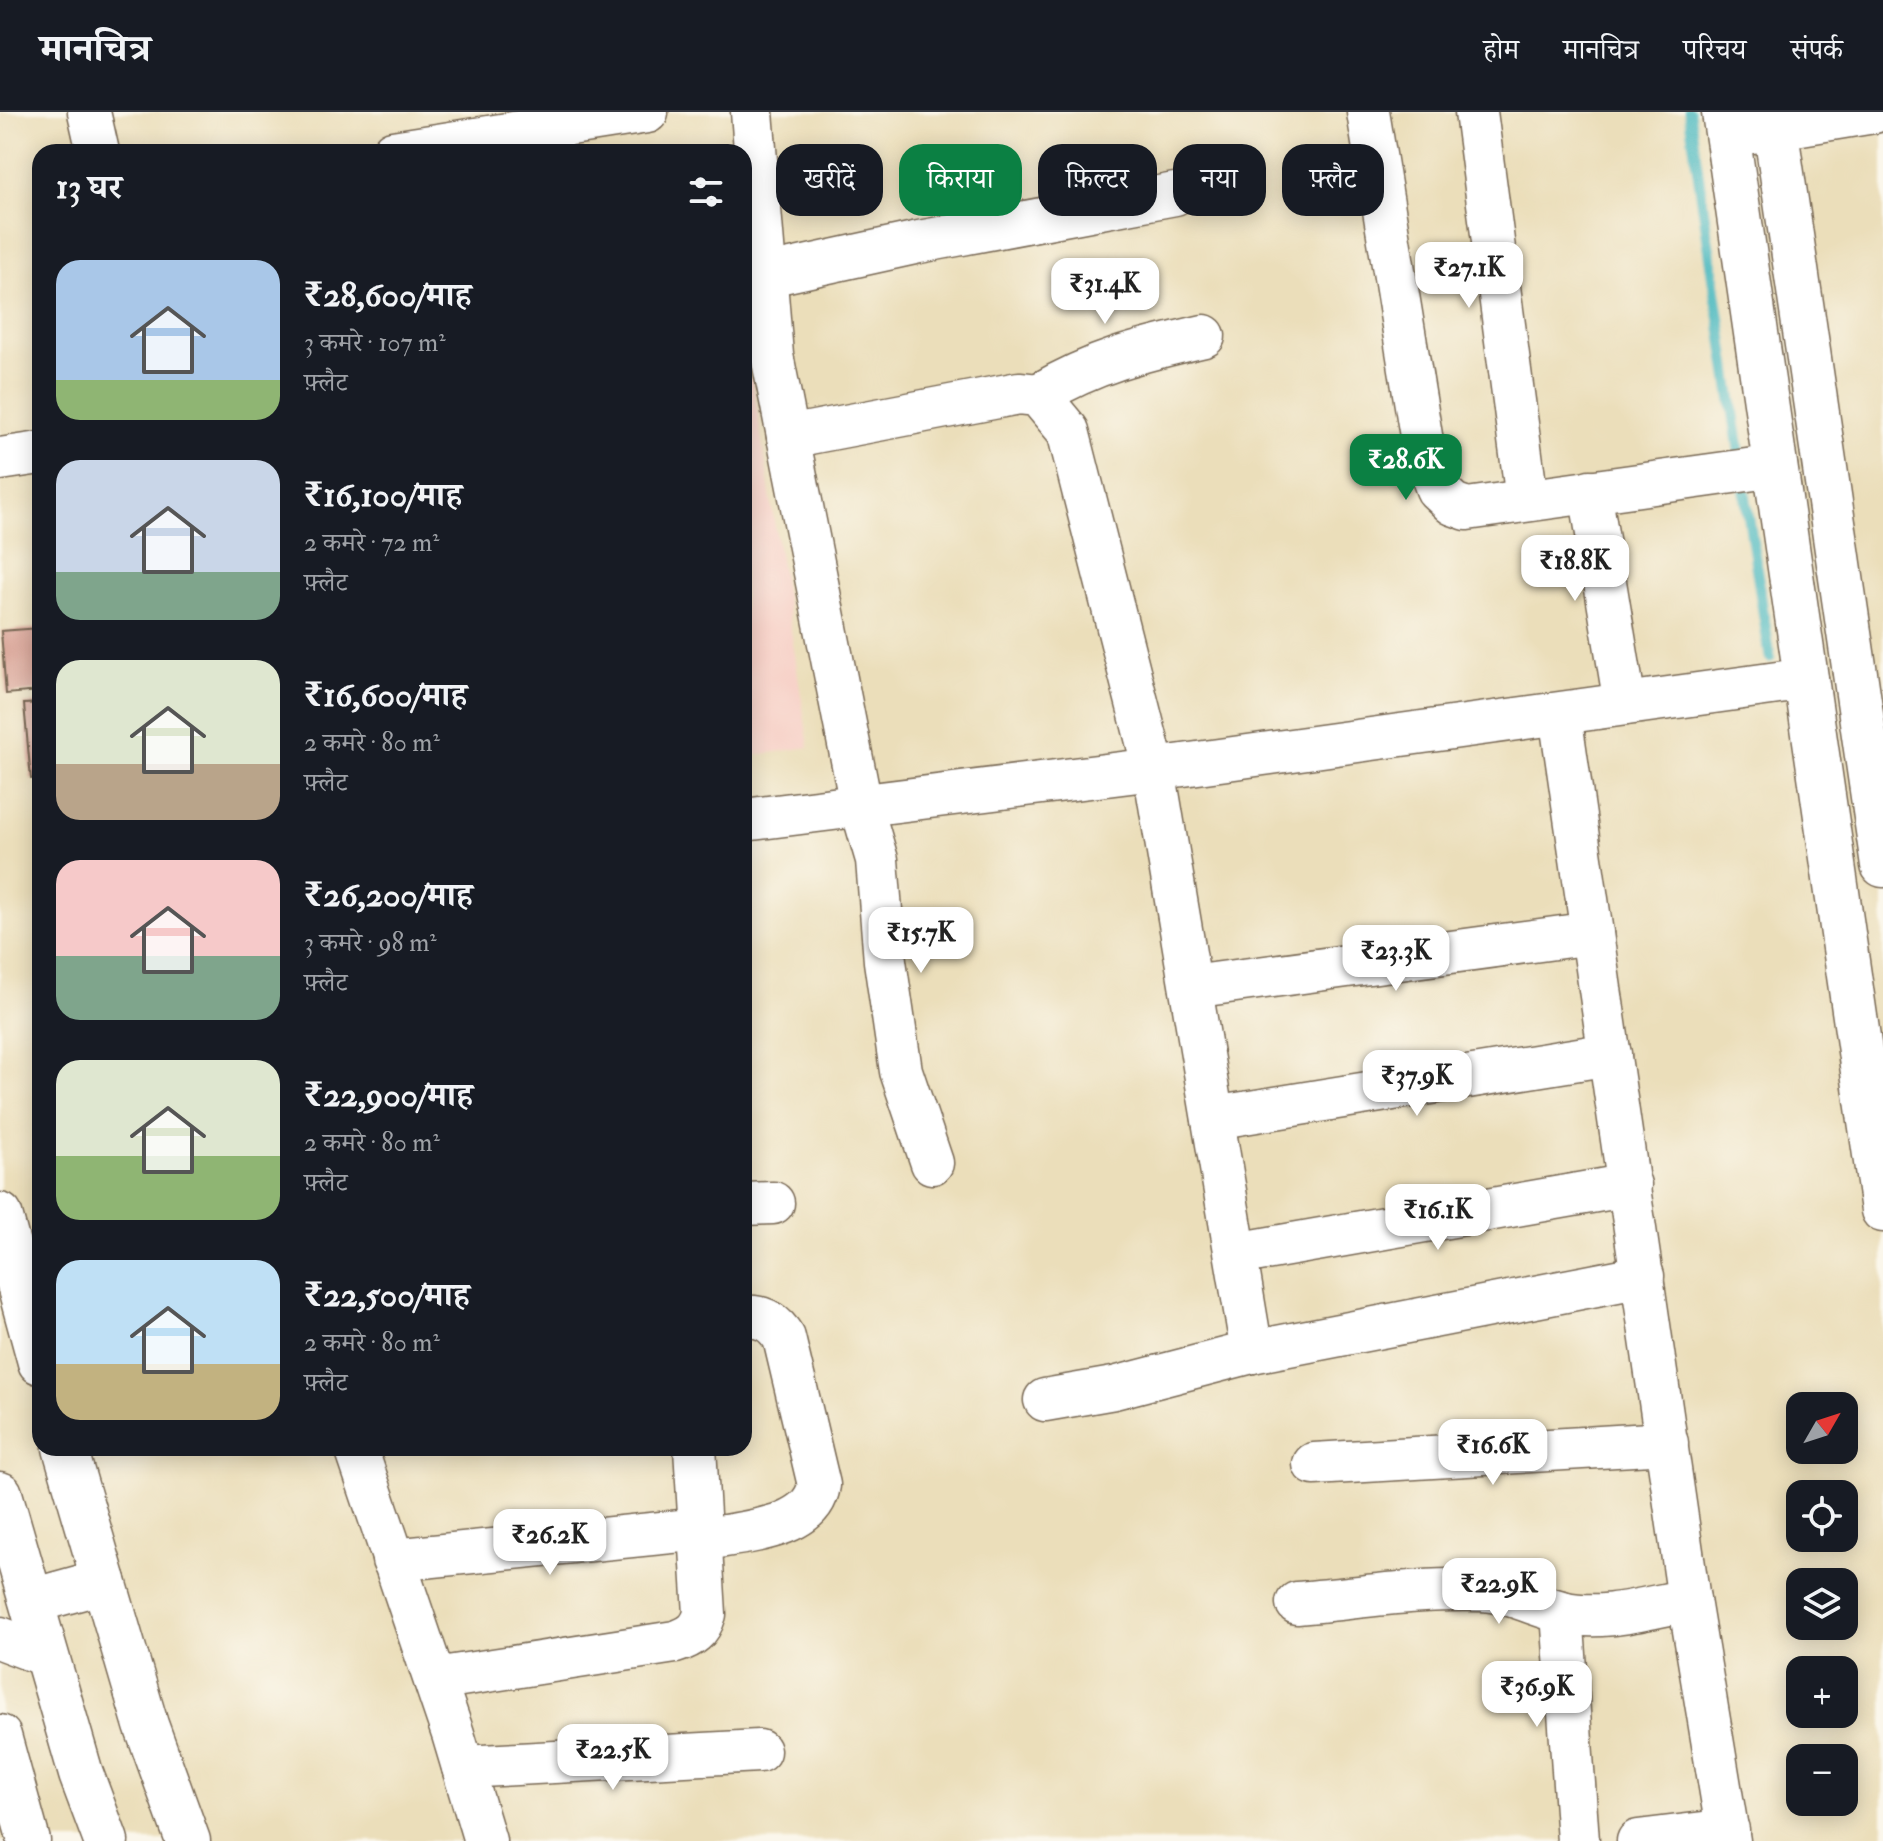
<!DOCTYPE html>
<html lang="hi">
<meta charset="utf-8">
<style>
:root{--surface:#171b24;--page:#20242c;--text:#f1f3f6;--muted:#9ea1a6;--line:#363941;--accent:#0b8043}
body{margin:0;font-family:"IM FELL Double Pica","Noto Serif Devanagari",serif;background:var(--page);color:var(--text);height:100vh;display:flex;flex-direction:column;font-size:30px;white-space:nowrap}
*{box-sizing:border-box;margin:0}
p{font-size:26px;color:var(--muted)}
.icon{flex:none;width:44px;height:44px;fill:none;stroke:currentColor;stroke-width:2;stroke-linecap:round;stroke-linejoin:round}
.map{position:relative;flex:1;overflow:hidden}
.side{position:absolute;left:32px;top:32px;width:720px;height:1312px;display:flex;flex-direction:column;background:var(--surface);border-radius:24px;box-shadow:0 4px 20px #0003}
.side>*{flex:none}
.top-card{position:absolute;left:776px;top:32px;width:760px;height:72px;display:flex;gap:16px}
.needle{width:52px;rotate:51deg}
.tools{position:absolute;left:1786px;top:1280px;display:grid;gap:16px}
.tools a{display:grid;place-items:center;width:72px;height:72px;border-radius:16px;background:var(--surface);box-shadow:0 4px 20px #0003;font-size:40px}
.price{position:absolute;translate:-50% -68px;padding:0 18px;border-radius:16px;background:#fff;color:#222;font-size:26px;line-height:52px;filter:drop-shadow(0 2px 4px #0008)}
.price::after{content:'';position:absolute;left:50%;top:48px;width:24px;height:18px;margin-left:-12px;background:inherit;clip-path:polygon(0 0,100% 0,50% 100%)}
.price.on{background:var(--accent);color:#fff}
ul{padding:0;list-style:none}
li{display:flex;align-items:center;gap:24px;height:200px;padding:0 24px}
li span{display:grid;place-items:center;flex:none;width:224px;height:160px;border-radius:24px;color:#555}
li>.icon{margin-inline-start:auto}
span .icon{width:96px;height:96px;fill:#fffc;stroke-width:1}
li b{font-size:34px}
h2{display:flex;justify-content:space-between;align-items:center;height:96px;padding:0 24px;font-size:34px}
.pill{padding:0 28px;border-radius:24px;background:var(--surface);box-shadow:0 4px 20px #0003;font-size:28px;line-height:72px}
.pill.on{background:var(--accent);color:#fff}
header{display:flex;align-items:center;gap:48px;box-sizing:border-box;height:112px;padding:0 40px;background:var(--surface);border-bottom:2px solid var(--line)}
header strong{font-size:38px}
nav{display:flex;gap:44px;margin-inline-start:auto;font-size:28px}
.map>svg:first-child{display:block}
.built{fill:#f7d1c8}
.lines{fill:none;stroke-linecap:round;stroke-linejoin:round}
.stream{stroke:#47b7be;stroke-width:11}
.building{fill:#d39487}
.minor-casing{stroke:#796955;stroke-width:45}
.tertiary-casing{stroke:#796955;stroke-width:47}
.minor{stroke:#fff;stroke-width:42}
.tertiary{stroke:#fff;stroke-width:44}
</style>
<header>
<strong>मानचित्र</strong>
<nav><a>होम</a><a>मानचित्र</a><a>परिचय</a><a>संपर्क</a></nav>
</header>
<div class="map">
<svg width="1883" height="1729" viewBox="0 0 1883 1729">
<rect width="100%" height="100%" fill="#fbf7ec"/>
<filter id="ink" filterUnits="userSpaceOnUse"><feTurbulence type="fractalNoise" baseFrequency=".0125" numOctaves="2"/><feDisplacementMap in="SourceGraphic" scale="16" xChannelSelector="R" yChannelSelector="G"/><feConvolveMatrix kernelMatrix="1 2 1 2 8 2 1 2 1" color-interpolation-filters="sRGB"/></filter>
<filter id="wash" filterUnits="userSpaceOnUse"><feTurbulence type="fractalNoise" baseFrequency=".006" numOctaves="4" result="noise"/><feDisplacementMap in="SourceGraphic" scale="32" xChannelSelector="R" yChannelSelector="G"/><feGaussianBlur stdDeviation="1.8" result="paint"/><feColorMatrix in="noise" values="0 0 0 0 0 0 0 0 0 0 0 0 0 0 0 0 0 1.4 0 .05"/><feComposite in="paint" operator="in"/></filter>
<g filter="url(#wash)">
<rect width="100%" height="100%" fill="#ebdeba"/>
<path class="built" d="M752 265 809 635 744 645V267Z"/>
<g class="lines">
<g class="stream">
<path d="M1689 0 1741 351"/>
<path d="M1743 368 1770 545"/>
</g>
</g>
<g id="blocks">
<g class="building">
<path d="M40 516V579L6 582 1 519Z"/>
<path d="M40 591V666L31 667 24 592Z"/>
</g>
</g>
</g>
<g filter="url(#ink)">
<use href="#blocks" fill-opacity="0" stroke="#796955" stroke-width="2"/>
<g class="lines">
<g class="minor-casing">
<g id="minor">
<path d="M89 0 98 40"/>
<path d="M752 0 772 243 861 693 877 748 885 849 901 959 932 1051"/>
<path d="M1368 0 1424 342 1437 377 1453 392 1467 397 1776 354"/>
<path d="M1476 0 1527 388"/>
<path d="M1727 24 1874 0"/>
<path d="M393 40 647 0"/>
<path d="M764 164 919 130 1175 82"/>
<path d="M1038 283C1096 249 1139 239 1204 224"/>
<path d="M788 325 1019 281 1038 283 1068 319 1154 657 1252 1240"/>
<path d="M0 347 40 341"/>
<path d="M1590 379 1625 592"/>
<path d="M1560 602 1689 1488 1729 1729"/>
<path d="M744 708 1154 657 1807 567"/>
<path d="M1191 875 1592 821"/>
<path d="M1213 1006 1610 942"/>
<path d="M744 1092 773 1091"/>
<path d="M1236 1142 1630 1073"/>
<path d="M1045 1288 1114 1276 1252 1240 1643 1164"/>
<path d="M356 1336 453 1622 485 1729"/>
<path d="M1314 1352 1667 1331"/>
<path d="M701 1428C739 1420 812 1419 819 1373L784 1226C774 1210 763 1203 744 1205"/>
<path d="M393 1448 701 1417"/>
<path d="M1297 1491C1357 1486 1419 1476 1480 1478 1509 1479 1534 1493 1562 1500 1603 1510 1648 1495 1689 1488"/>
<path d="M1562 1500 1578 1729"/>
<path d="M0 1526 45 1543"/>
<path d="M435 1567 675 1530C691 1525 700 1519 705 1502L695 1336"/>
<path d="M0 1624 29 1729"/>
<path d="M463 1655 759 1639"/>
<path d="M1638 1729 1728 1718"/>
</g>
</g>
<g class="tertiary-casing">
<g id="tertiary">
<path d="M1724 0 1883 1098"/>
<path d="M1773 0 1883 753"/>
<path d="M0 1103 40 1250"/>
<path d="M65 1336 146 1613 188 1729"/>
<path d="M0 1382 81 1662 106 1729"/>
<path d="M32 1489 104 1469"/>
</g>
</g>
<use href="#minor" class="minor"/>
<use href="#tertiary" class="tertiary"/>
</g>
</g>
</svg>
<div class="tools">
<a><svg class="needle" viewBox="-14 -14 28 28"><path d="M0-13l5 13h-10z" fill="#e53935"/><path d="M0 13l5-13h-10z" fill="#9ea1a6"/></svg></a>
<a><svg class="icon" aria-label="locate" viewBox="0 0 24 24"><circle cx="12" cy="12" r="6"/><path d="M12 2v4M12 18v4M2 12h4M18 12h4"/></svg></a>
<a><svg class="icon" aria-label="layers" viewBox="0 0 24 24"><path d="M12 4l9 5-9 5-9-5zM3 14l9 5 9-5"/></svg></a>
<a>+</a>
<a>−</a>
</div>
<b class="price" style="left:1469px;top:198px">₹27.1K</b>
<b class="price" style="left:1105px;top:214px">₹31.4K</b>
<b class="price on" style="left:1406px;top:390px">₹28.6K</b>
<b class="price" style="left:1575px;top:491px">₹18.8K</b>
<b class="price" style="left:921px;top:863px">₹15.7K</b>
<b class="price" style="left:1396px;top:881px">₹23.3K</b>
<b class="price" style="left:1417px;top:1006px">₹37.9K</b>
<b class="price" style="left:1438px;top:1140px">₹16.1K</b>
<b class="price" style="left:1493px;top:1375px">₹16.6K</b>
<b class="price" style="left:550px;top:1465px">₹26.2K</b>
<b class="price" style="left:1499px;top:1514px">₹22.9K</b>
<b class="price" style="left:1537px;top:1617px">₹36.9K</b>
<b class="price" style="left:613px;top:1680px">₹22.5K</b>
<div class="top-card">
<a class="pill">खरीदें</a>
<a class="pill on">किराया</a>
<a class="pill">फ़िल्टर</a>
<a class="pill">नया</a>
<a class="pill">फ़्लैट</a>
</div>
<section class="side">
<h2>13 घर<svg class="icon" aria-label="filters" viewBox="0 0 24 24"><path d="M4 7h16M4 17h16"/><circle cx="9" cy="7" r="2"/><circle cx="15" cy="17" r="2"/></svg></h2>
<ul>
<li><span style="background:linear-gradient(#a9c7e8 75%,#8fb573 0)"><svg class="icon" aria-label="home" viewBox="0 0 24 24"><path d="M3 11l9-7 9 7M6 9v11h12V9"/></svg></span><div><b>₹28,600/माह</b><p>3 कमरे · 107 m²</p><p>फ़्लैट</p></div></li>
<li><span style="background:linear-gradient(#c9d6e8 70%,#7fa58c 0)"><svg class="icon" aria-label="home" viewBox="0 0 24 24"><path d="M3 11l9-7 9 7M6 9v11h12V9"/></svg></span><div><b>₹16,100/माह</b><p>2 कमरे · 72 m²</p><p>फ़्लैट</p></div></li>
<li><span style="background:linear-gradient(#dfe7d0 65%,#b9a48a 0)"><svg class="icon" aria-label="home" viewBox="0 0 24 24"><path d="M3 11l9-7 9 7M6 9v11h12V9"/></svg></span><div><b>₹16,600/माह</b><p>2 कमरे · 80 m²</p><p>फ़्लैट</p></div></li>
<li><span style="background:linear-gradient(#f6c9c9 60%,#7fa58c 0)"><svg class="icon" aria-label="home" viewBox="0 0 24 24"><path d="M3 11l9-7 9 7M6 9v11h12V9"/></svg></span><div><b>₹26,200/माह</b><p>3 कमरे · 98 m²</p><p>फ़्लैट</p></div></li>
<li><span style="background:linear-gradient(#dfe7d0 60%,#8fb573 0)"><svg class="icon" aria-label="home" viewBox="0 0 24 24"><path d="M3 11l9-7 9 7M6 9v11h12V9"/></svg></span><div><b>₹22,900/माह</b><p>2 कमरे · 80 m²</p><p>फ़्लैट</p></div></li>
<li><span style="background:linear-gradient(#bfe0f5 65%,#c2b280 0)"><svg class="icon" aria-label="home" viewBox="0 0 24 24"><path d="M3 11l9-7 9 7M6 9v11h12V9"/></svg></span><div><b>₹22,500/माह</b><p>2 कमरे · 80 m²</p><p>फ़्लैट</p></div></li>
</ul>
</section>
</div>
